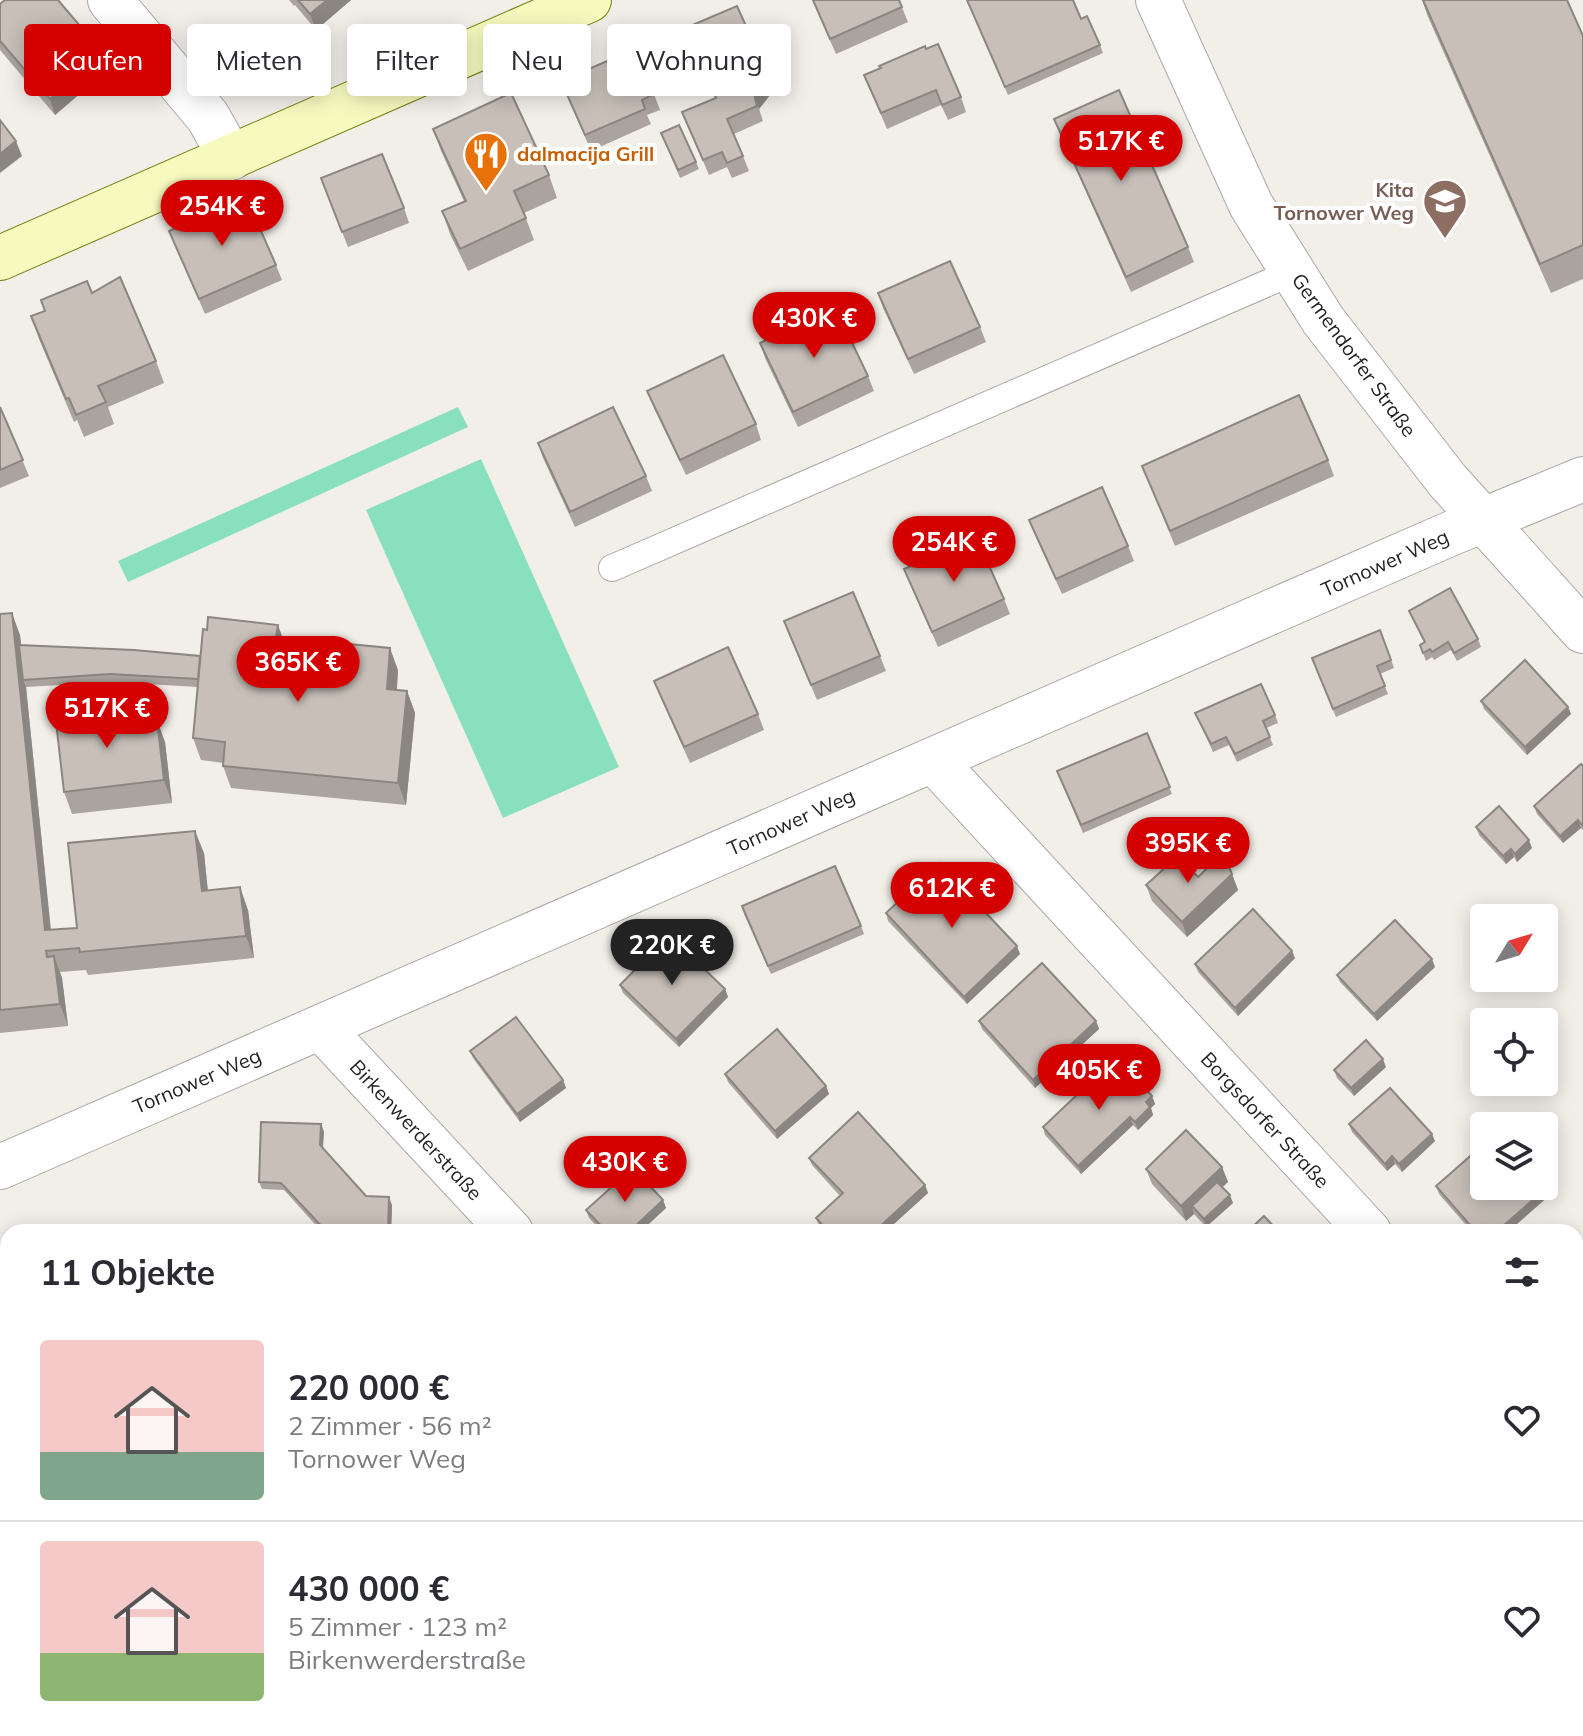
<!DOCTYPE html>
<html lang="de">
<meta charset="utf-8">
<style>
:root{--surface:#fff;--page:#f7f7f7;--text:#2b2b33;--muted:#7c7c81;--line:#e1e1e2;--accent:#d40000}
body{margin:0;font-family:Mulish,sans-serif;background:var(--page);color:var(--text);height:100vh;display:flex;flex-direction:column;font-size:30px;white-space:nowrap}
*{box-sizing:border-box;margin:0}
p{font-size:26px;color:var(--muted)}
.icon{flex:none;width:44px;height:44px;fill:none;stroke:currentColor;stroke-width:2;stroke-linecap:round;stroke-linejoin:round}
.map{position:relative;flex:1;overflow:hidden}
.side{position:absolute;left:0px;top:1224px;width:1584px;height:512px;display:flex;flex-direction:column;background:var(--surface);border-radius:24px 24px 0 0;box-shadow:0 4px 20px #0003}
.side>*{flex:none}
.guide{position:absolute;left:24px;top:24px;width:800px;height:72px;display:flex;gap:16px}
.needle{width:52px;rotate:52deg}
.buttons{position:absolute;left:1470px;top:904px;display:grid;gap:16px}
.buttons a{display:grid;place-items:center;width:88px;height:88px;border-radius:8px;background:var(--surface);box-shadow:0 4px 20px #0003;font-size:40px}
.price{position:absolute;translate:-50% -68px;padding:0 18px;border-radius:28px;background:var(--accent);color:#fff;font-size:26px;line-height:52px;filter:drop-shadow(0 2px 4px #0008)}
.price::after{content:'';position:absolute;left:50%;top:48px;width:24px;height:18px;margin-left:-12px;background:inherit;clip-path:polygon(0 0,100% 0,50% 100%)}
.price.selected{background:#222;color:#fff}
ul{padding:0;list-style:none}
li{display:flex;align-items:center;gap:24px;height:200px;padding:0 40px}
li+li{border-top:2px solid var(--line)}
li span{display:grid;place-items:center;flex:none;width:224px;height:160px;border-radius:8px;color:#555}
li>.icon{margin-inline-start:auto}
span .icon{width:96px;height:96px;fill:#fffc;stroke-width:1}
li b{font-size:34px}
h2{display:flex;justify-content:space-between;align-items:center;height:96px;padding:0 40px;font-size:34px}
.chip{padding:0 28px;border-radius:8px;background:var(--surface);box-shadow:0 4px 20px #0003;font-size:28px;line-height:72px}
.chip.selected{background:var(--accent);color:#fff}
.map>svg:first-child{display:block}
.pitch{fill:#88e0be}
.lines{fill:none;stroke-linecap:round;stroke-linejoin:round}
.lane-casing{stroke:#a9a9a9;stroke-width:28}
.street-casing{stroke:#a9a9a9;stroke-width:46}
.secondary-casing{stroke:#707d05;stroke-width:46}
.lane{stroke:#fff;stroke-width:26}
.street{stroke:#fff;stroke-width:44}
.secondary{stroke:#f7fabf;stroke-width:44}
.wall{fill:#aba49e}
.shaded-wall{fill:#8b8681}
.building{fill:#c7bfb8;stroke:#8b8681;stroke-width:2}
.labels{text-anchor:middle;stroke-width:8;stroke-linejoin:round;paint-order:stroke}
.food-label{font-size:20px;font-weight:bold;fill:#c56008;stroke:#fff;text-anchor:start}
.education-label{font-size:20px;font-weight:bold;fill:#785e54;stroke:#fff;text-anchor:end}
.street-label{font-size:20px;fill:#222;stroke:#fff}
</style>
<div class="map">
<svg width="1583" height="1736" viewBox="0 0 1583 1736">
<rect width="100%" height="100%" fill="#f2efe9"/>
<g class="pitch">
<path d="M458 407 468 427 128 582 118 561Z"/>
<path d="M481 459 619 767 503 818 366 510Z"/>
</g>
<g class="lines">
<g class="lane-casing">
<path id="lane" d="M612 568 1293 272"/>
</g>
<g class="street-casing">
<g id="street">
<path d="M110 0 208 117 231 158"/>
<path d="M1158 0 1251 205 1323 320 1447 480 1583 631"/>
<path d="M933 760 1369 1232"/>
<path d="M321 1028 511 1232"/>
<path d="M0 1167 1452 533 1583 479"/>
<path d="M1576 1456 1583 1464"/>
<path d="M0 1672 8 1680"/>
<path d="M54 1728 62 1736"/>
<path d="M972 1728 979 1736"/>
</g>
</g>
<g class="secondary-casing">
<path id="secondary" d="M0 258 589 0"/>
</g>
<use href="#lane" class="lane"/>
<use href="#street" class="street"/>
<use href="#secondary" class="secondary"/>
</g>
<g class="wall">
<path d="M289 0H351L316 30 295 5 294 6Z"/>
<path d="M812 0H899L908 22 836 54Z"/>
<path d="M1422 0H1567L1583 36V279L1551 293 1428 17Z"/>
<path d="M0 4 103 53 109 69 55 115 0 50Z"/>
<path d="M970 8 1081 19 1100 45 1103 53 1008 95Z"/>
<path d="M690 26 774 90 759 109 763 121 734 134 749 171 732 178 727 167 709 175 682 112 715 98 701 65 705 62Z"/>
<path d="M925 46 961 97 966 112 948 120 941 105 887 129 864 75Z"/>
<path d="M626 64 654 94 660 110 647 115 651 124 591 151 561 81Z"/>
<path d="M1054 119 1188 247 1194 262 1131 292 1060 134Z"/>
<path d="M433 129 549 175 557 198 524 213 534 240 468 271 450 234 442 211 464 201 441 151Z"/>
<path d="M661 133 696 162 699 169 680 178Z"/>
<path d="M321 178 404 208 409 223 348 247Z"/>
<path d="M169 231 276 265 282 280 205 314Z"/>
<path d="M92 293 156 361 164 383 108 407 114 424 84 437 77 420 74 422 39 339 31 316 45 311 41 300Z"/>
<path d="M878 293 980 327 986 342 914 374 883 308Z"/>
<path d="M760 343 868 376 874 391 798 427 765 358Z"/>
<path d="M647 391 756 424 761 440 686 475 653 406Z"/>
<path d="M0 407 29 476 0 488Z"/>
<path d="M538 443 646 476 652 491 575 527 543 458Z"/>
<path d="M1328 460 1334 476 1175 546 1142 466Z"/>
<path d="M1029 520 1128 546 1134 561 1062 594 1035 535Z"/>
<path d="M904 569 1004 599 1010 614 938 647Z"/>
<path d="M1409 611 1478 639 1481 647 1457 661 1451 650 1434 660 1432 657 1426 661 1420 645 1424 642Z"/>
<path d="M0 614 20 635 21 645 200 656 283 637 398 670 397 690 407 691 415 713 406 805 231 788 223 766V763L201 760 193 738 197 687 113 682 26 687 51 930 77 928 204 853 208 891 248 910 254 958 88 975 86 970 60 972 62 978 68 1026 0 1033Z"/>
<path d="M784 621 880 656 886 671 817 700Z"/>
<path d="M1380 630 1394 668 1380 674 1388 694 1336 717 1312 658Z"/>
<path d="M654 681 758 714 764 730 690 763 660 696Z"/>
<path d="M1481 701 1568 707 1571 714 1527 755 1484 709Z"/>
<path d="M1195 713 1275 715 1278 723 1266 728 1273 745 1237 762 1229 745 1213 752Z"/>
<path d="M125 723 165 742 172 803 72 814 64 792Z"/>
<path d="M1147 733 1172 794 1083 833 1060 778Z"/>
<path d="M1583 766V830L1581 828 1563 843 1537 814 1534 806Z"/>
<path d="M1476 827 1532 848 1517 862 1514 857 1506 864 1479 835Z"/>
<path d="M1232 874 1238 890 1187 937 1152 901 1146 885 1198 877Z"/>
<path d="M886 913 1020 954 967 1004 888 921Z"/>
<path d="M744 914 861 926 864 934 771 974Z"/>
<path d="M1295 958 1238 1016 1198 972 1195 964Z"/>
<path d="M1435 967 1377 1021 1340 982 1337 975Z"/>
<path d="M1548 967 1551 974 1533 991 1521 978H1544Z"/>
<path d="M620 985 725 989 728 997 679 1047 623 993Z"/>
<path d="M979 1021H1096L1099 1029 1035 1088 982 1029Z"/>
<path d="M470 1051 563 1080 566 1088 520 1122 473 1058Z"/>
<path d="M1386 1067 1354 1096 1337 1078 1334 1070Z"/>
<path d="M725 1074 826 1086 829 1094 777 1139 728 1082Z"/>
<path d="M1152 1096 1155 1104 1151 1108 1153 1115 1138 1130 1133 1125 1081 1174 1045 1135 1043 1127Z"/>
<path d="M321 1124 324 1132 323 1149 366 1196 392 1205 391 1232H322L284 1190 262 1189 259 1182Z"/>
<path d="M1349 1124 1435 1141 1402 1172 1395 1164 1387 1171 1352 1132Z"/>
<path d="M809 1158 925 1185 928 1193 885 1232H825L819 1226 816 1218 840 1196 812 1165Z"/>
<path d="M1222 1167 1228 1182 1222 1187 1233 1203 1206 1227 1194 1214 1186 1221 1152 1184 1146 1169Z"/>
<path d="M1436 1186 1551 1194 1508 1232H1472L1439 1194Z"/>
<path d="M663 1200 666 1208 640 1232H602L589 1218 586 1210Z"/>
<path d="M1583 1648V1733L1576 1724V1653Z"/>
<path d="M250 1728H348L340 1736H258Z"/>
<path d="M781 1728H886L894 1736H787Z"/>
</g>
<g class="shaded-wall">
<path d="M327 0H351L316 30 310 14Z"/>
<path d="M103 53 109 69 55 115 50 99Z"/>
<path d="M768 75 774 90 759 109 763 121 754 93Z"/>
<path d="M16 141 22 156 0 173V154Z"/>
<path d="M12 613 20 635 25 680H23L26 687 53 953 45 930Z"/>
<path d="M278 625 286 647 276 637Z"/>
<path d="M390 648 398 670 395 711 387 689Z"/>
<path d="M407 691 415 713 406 805 398 783Z"/>
<path d="M119 706 127 728 121 724Z"/>
<path d="M1568 707 1571 714 1527 755 1525 747Z"/>
<path d="M157 720 165 742 172 803 164 780Z"/>
<path d="M1578 820 1581 828 1563 843 1560 836Z"/>
<path d="M195 831 204 853 210 914 202 891Z"/>
<path d="M1529 840 1532 848 1517 862 1515 854Z"/>
<path d="M1511 849 1514 857 1506 864 1503 856Z"/>
<path d="M1232 874 1238 890 1187 937 1182 922Z"/>
<path d="M240 887 248 910 254 958 246 936Z"/>
<path d="M1017 946 1020 954 967 1004 964 997Z"/>
<path d="M1292 951 1295 958 1238 1016 1235 1008Z"/>
<path d="M54 956 62 978 68 1026 60 1004Z"/>
<path d="M1432 959 1435 967 1377 1021 1374 1014Z"/>
<path d="M1548 967 1551 974 1533 991 1530 983 1536 978H1544V971Z"/>
<path d="M725 989 728 997 679 1047 676 1039Z"/>
<path d="M1096 1021 1099 1029 1035 1088 1033 1080Z"/>
<path d="M1383 1059 1386 1067 1354 1096 1351 1088Z"/>
<path d="M563 1080 566 1088 520 1122 517 1114Z"/>
<path d="M826 1086 829 1094 777 1139 775 1131Z"/>
<path d="M1152 1096 1155 1104 1151 1108 1153 1115 1138 1130 1135 1122 1146 1102Z"/>
<path d="M1130 1117 1133 1125 1081 1174 1078 1166Z"/>
<path d="M321 1124 324 1132 322 1153 320 1145Z"/>
<path d="M1432 1134 1435 1141 1402 1172 1399 1164Z"/>
<path d="M1392 1156 1395 1164 1387 1171 1385 1164Z"/>
<path d="M1222 1167 1228 1182 1197 1212 1192 1206 1194 1214 1186 1221 1181 1206Z"/>
<path d="M925 1185 928 1193 885 1232H874Z"/>
<path d="M1549 1186 1551 1194 1508 1232H1496Z"/>
<path d="M1230 1195 1233 1203 1206 1227 1204 1219Z"/>
<path d="M389 1197 392 1205 391 1232H388Z"/>
<path d="M663 1200 666 1208 640 1232H629Z"/>
<path d="M1583 1328V1338L1576 1345V1334Z"/>
<path d="M8 1492V1502L0 1509V1498Z"/>
<path d="M1583 1589V1599L1576 1604V1594Z"/>
<path d="M337 1728H348L340 1736H329Z"/>
<path d="M688 1728H700L691 1736Z"/>
<path d="M1075 1728H1086L1077 1736H1076L1073 1729Z"/>
<path d="M1254 1728H1259L1261 1732 1256 1736H1244Z"/>
</g>
<g class="building">
<path d="M5 0H58L103 53 50 99 0 41V4Z"/>
<path d="M298 0H327L310 14Z"/>
<path d="M813 0H899L902 7 830 39Z"/>
<path d="M967 0H1073L1081 19 1087 16 1100 45 1005 87Z"/>
<path d="M1423 0H1567L1583 36V245L1540 264Z"/>
<path d="M737 6 768 75 754 93 757 106 727 119 743 156 727 163 722 152 703 160 682 112 716 98 701 65 706 62 690 26Z"/>
<path d="M938 44 961 97 942 105 936 90 881 113 864 75 881 68 879 66 925 46 926 49Z"/>
<path d="M621 55 626 64 639 58 654 94 642 100 645 109 585 135 561 81Z"/>
<path d="M1119 90 1188 247 1126 277 1054 119Z"/>
<path d="M511 93 549 175 514 191 526 218 460 249 442 211 466 201 433 129Z"/>
<path d="M0 120 16 141 0 154Z"/>
<path d="M679 125 696 162 678 170 661 133Z"/>
<path d="M382 154 404 208 342 232 321 178Z"/>
<path d="M246 197 276 265 199 299 169 231Z"/>
<path d="M950 261 980 327 908 359 878 293Z"/>
<path d="M120 277 156 361 98 386 106 402 76 415 69 398 66 399 31 316 45 311 41 300 87 281 92 293Z"/>
<path d="M835 307 868 376 793 412 760 343Z"/>
<path d="M723 355 756 424 680 460 647 391Z"/>
<path d="M1299 395 1328 460 1170 531 1142 466Z"/>
<path d="M0 407 23 460 0 470Z"/>
<path d="M613 407 646 476 570 512 538 443Z"/>
<path d="M1102 487 1128 546 1056 579 1029 520Z"/>
<path d="M976 537 1004 599 932 632 904 569Z"/>
<path d="M1450 588 1478 639 1454 653 1448 642 1432 652 1430 649 1423 653 1420 645 1425 642 1409 611Z"/>
<path d="M853 592 880 656 811 685 784 621Z"/>
<path d="M12 613 45 930 77 928 68 843 195 831 202 891 240 887 246 936 80 952 79 948 46 951 47 957 54 956 60 1004 0 1010V614Z"/>
<path d="M208 617 278 625 276 637 390 648 387 689 407 691 398 783 223 766 225 742 193 738 203 629 207 630Z"/>
<path d="M1380 630 1391 660 1377 666 1385 686 1333 709 1312 658Z"/>
<path d="M19 645 134 650 200 656 198 679 110 674 23 680Z"/>
<path d="M728 647 758 714 684 747 654 681Z"/>
<path d="M1525 660 1568 707 1525 747 1481 701Z"/>
<path d="M1261 684 1275 715 1263 721 1270 737 1235 754 1226 737 1211 744 1195 713Z"/>
<path d="M119 706 121 724 157 720 164 780 64 792 55 713Z"/>
<path d="M1147 733 1170 787 1081 825 1057 771Z"/>
<path d="M1581 764 1583 766V826L1578 820 1560 836 1534 806Z"/>
<path d="M1499 806 1529 840 1515 854 1511 849 1503 856 1476 827Z"/>
<path d="M1223 853 1232 874 1182 922 1146 885 1178 856 1198 877Z"/>
<path d="M939 863 1017 946 964 997 886 913Z"/>
<path d="M835 866 861 926 768 966 742 906Z"/>
<path d="M1253 909 1292 951 1235 1008 1195 964Z"/>
<path d="M1395 920 1432 959 1374 1014 1337 975Z"/>
<path d="M669 935 725 989 676 1039 620 985Z"/>
<path d="M1042 963 1096 1021 1033 1080 979 1021Z"/>
<path d="M1526 978H1536L1530 983Z"/>
<path d="M516 1017 563 1080 517 1114 470 1051Z"/>
<path d="M777 1029 826 1086 775 1131 725 1074Z"/>
<path d="M1366 1040 1383 1059 1351 1088 1334 1070Z"/>
<path d="M1117 1057 1152 1096 1146 1102 1150 1107 1135 1122 1130 1117 1078 1166 1043 1127Z"/>
<path d="M1390 1088 1432 1134 1399 1164 1392 1156 1385 1164 1349 1124Z"/>
<path d="M858 1112 925 1185 874 1232H829L816 1218 843 1193 809 1158Z"/>
<path d="M261 1122 321 1124 320 1145 366 1196 389 1197 388 1232H327L281 1183 259 1182Z"/>
<path d="M1186 1130 1222 1167 1181 1206 1146 1169Z"/>
<path d="M1484 1144V1186H1544V1181L1549 1186 1496 1232H1476L1436 1186Z"/>
<path d="M633 1168 663 1200 629 1232H607L586 1210Z"/>
<path d="M1217 1182 1230 1195 1204 1219 1192 1206Z"/>
<path d="M1264 1216 1279 1232H1247Z"/>
<path d="M1583 1286V1328L1576 1334V1292Z"/>
<path d="M0 1392 8 1402V1492L0 1498Z"/>
<path d="M1576 1537 1583 1545V1589L1576 1594Z"/>
<path d="M1583 1648V1728L1576 1720V1653Z"/>
<path d="M255 1728H337L329 1736H262Z"/>
<path d="M784 1728H886L894 1736H791Z"/>
<path d="M1151 1728H1254L1244 1736H1142Z"/>
<path d="M1353 1728H1381L1388 1736H1344Z"/>
<path d="M418 1731 423 1736H413Z"/>
</g>
<defs>
<g id="restaurant-pin" transform="scale(2.3)"><path d="M0 17L-7.5 6A9.5 9.5 0 1 1 7.5 6Z" fill="#e8710a" stroke="#fff"/><path d="M-5-6h1v4h1v-4h1v4h1v-4h1v5L-1.5 .5V6h-2V.5L-5-1ZM5-6V6H3V1.5H1.5Q1.5-4 5-6Z" fill="#fff"/></g>
<g id="school-pin" transform="scale(2.3)"><path d="M0 17L-7.5 6A9.5 9.5 0 1 1 7.5 6Z" fill="#8d6e63" stroke="#fff"/><path d="M0-5L7-2L0 1L-7-2ZM-4 1L0 2.5L4 1V4Q0 6-4 4Z" fill="#fff"/></g>
</defs>
<g fill-rule="evenodd">
<use href="#restaurant-pin" x="486" y="154"/>
<use href="#school-pin" x="1445" y="201"/>
</g>
<g class="labels">
<g class="food-label">
<text x="517" y="161">dalmacija Grill</text>
</g>
<g class="education-label">
<text x="1414" y="197">Kita<tspan x="1414" dy="23">Tornower Weg</tspan></text>
</g>
<g class="street-label">
<text transform="translate(1354 355) rotate(54)" y="7">Germendorfer Straße</text>
<text transform="translate(1385 563) rotate(-24)" y="7">Tornower Weg</text>
<text transform="translate(791 822) rotate(-24)" y="7">Tornower Weg</text>
<text transform="translate(197 1081) rotate(-23)" y="7">Tornower Weg</text>
<text transform="translate(1265 1120) rotate(47)" y="7">Borgsdorfer Straße</text>
<text transform="translate(416 1130) rotate(47)" y="7">Birkenwerderstraße</text>
</g>
</g>
</svg>
<div class="buttons">
<a><svg class="needle" viewBox="-14 -14 28 28"><path d="M0-13l5 13h-10z" fill="#e53935"/><path d="M0 13l5-13h-10z" fill="#7c7c81"/></svg></a>
<a><svg class="icon" aria-label="locate" viewBox="0 0 24 24"><circle cx="12" cy="12" r="6"/><path d="M12 2v4M12 18v4M2 12h4M18 12h4"/></svg></a>
<a><svg class="icon" aria-label="layers" viewBox="0 0 24 24"><path d="M12 4l9 5-9 5-9-5zM3 14l9 5 9-5"/></svg></a>
</div>
<b class="price" style="left:1121px;top:183px">517K €</b>
<b class="price" style="left:222px;top:248px">254K €</b>
<b class="price" style="left:814px;top:360px">430K €</b>
<b class="price" style="left:954px;top:584px">254K €</b>
<b class="price" style="left:298px;top:704px">365K €</b>
<b class="price" style="left:107px;top:750px">517K €</b>
<b class="price" style="left:1188px;top:885px">395K €</b>
<b class="price" style="left:952px;top:930px">612K €</b>
<b class="price selected" style="left:672px;top:987px">220K €</b>
<b class="price" style="left:1099px;top:1112px">405K €</b>
<b class="price" style="left:625px;top:1204px">430K €</b>
<div class="guide">
<a class="chip selected">Kaufen</a>
<a class="chip">Mieten</a>
<a class="chip">Filter</a>
<a class="chip">Neu</a>
<a class="chip">Wohnung</a>
</div>
<section class="side">
<h2>11 Objekte<svg class="icon" aria-label="filters" viewBox="0 0 24 24"><path d="M4 7h16M4 17h16"/><circle cx="9" cy="7" r="2"/><circle cx="15" cy="17" r="2"/></svg></h2>
<ul>
<li><span style="background:linear-gradient(#f6c9c9 70%,#7fa58c 0)"><svg class="icon" aria-label="home" viewBox="0 0 24 24"><path d="M3 11l9-7 9 7M6 9v11h12V9"/></svg></span><div><b>220 000 €</b><p>2 Zimmer · 56 m²</p><p>Tornower Weg</p></div><svg class="icon" aria-label="heart" viewBox="0 0 24 24"><path d="M12 20l-8-8c-3-5 5-10 8-4 3-6 11-1 8 4z"/></svg></li>
<li><span style="background:linear-gradient(#f6c9c9 70%,#8fb573 0)"><svg class="icon" aria-label="home" viewBox="0 0 24 24"><path d="M3 11l9-7 9 7M6 9v11h12V9"/></svg></span><div><b>430 000 €</b><p>5 Zimmer · 123 m²</p><p>Birkenwerderstraße</p></div><svg class="icon" aria-label="heart" viewBox="0 0 24 24"><path d="M12 20l-8-8c-3-5 5-10 8-4 3-6 11-1 8 4z"/></svg></li>
</ul>
</section>
</div>
